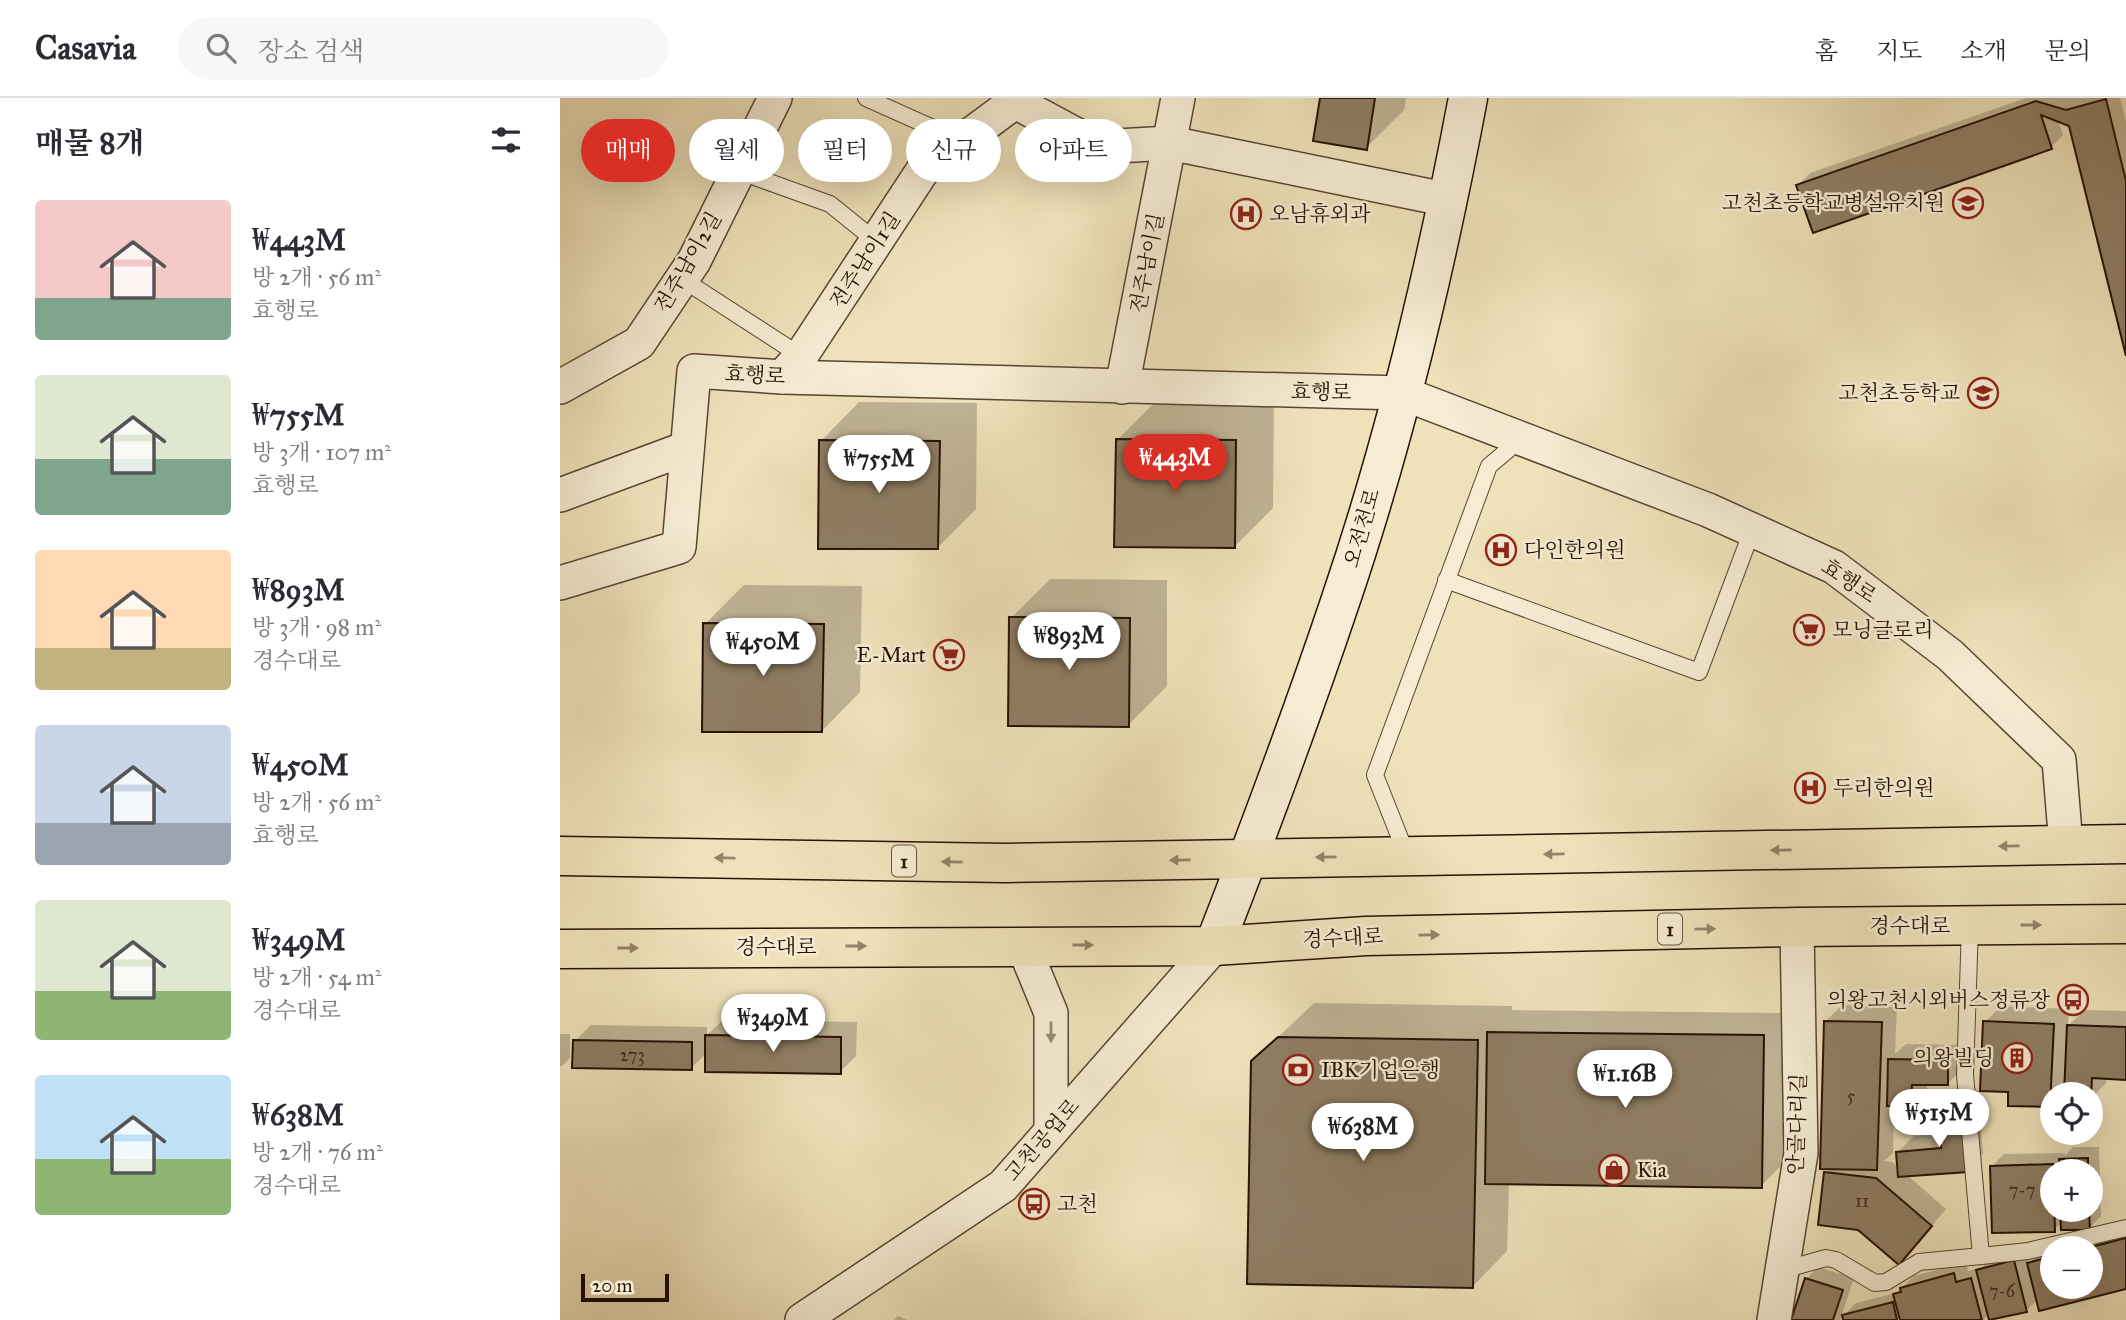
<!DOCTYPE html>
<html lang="ko">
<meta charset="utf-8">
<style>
:root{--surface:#fff;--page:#f7f7f7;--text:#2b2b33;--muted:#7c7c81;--line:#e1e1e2;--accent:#d93025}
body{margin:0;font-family:"IM FELL Great Primer","Noto Serif KR",serif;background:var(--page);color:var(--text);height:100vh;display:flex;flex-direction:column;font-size:26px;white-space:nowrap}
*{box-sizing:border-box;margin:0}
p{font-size:23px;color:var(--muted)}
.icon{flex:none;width:38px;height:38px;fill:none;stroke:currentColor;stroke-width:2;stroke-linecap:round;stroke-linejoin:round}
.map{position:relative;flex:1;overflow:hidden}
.sheet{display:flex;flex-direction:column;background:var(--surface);width:560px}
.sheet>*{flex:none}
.hud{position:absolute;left:21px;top:21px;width:665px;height:63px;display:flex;gap:14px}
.tools{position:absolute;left:1480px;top:984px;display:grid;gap:14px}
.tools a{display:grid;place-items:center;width:63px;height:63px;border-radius:50%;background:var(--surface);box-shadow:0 7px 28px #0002;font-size:35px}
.scale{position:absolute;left:21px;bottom:18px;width:88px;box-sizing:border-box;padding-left:7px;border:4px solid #261105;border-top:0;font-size:19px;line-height:24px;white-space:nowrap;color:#261105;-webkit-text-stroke:5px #f5ecd3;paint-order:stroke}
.price{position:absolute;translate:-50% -60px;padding:0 16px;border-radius:24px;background:#fff;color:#222;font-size:23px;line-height:46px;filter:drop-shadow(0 2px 4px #0008)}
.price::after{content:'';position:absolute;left:50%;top:42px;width:21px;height:16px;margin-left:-10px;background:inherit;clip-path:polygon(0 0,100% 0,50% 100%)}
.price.selected{background:var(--accent);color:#fff}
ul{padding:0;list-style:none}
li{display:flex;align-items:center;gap:21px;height:175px;padding:0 35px}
li span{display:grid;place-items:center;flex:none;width:196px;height:140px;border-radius:7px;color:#555}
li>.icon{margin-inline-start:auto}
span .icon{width:84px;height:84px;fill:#fffc;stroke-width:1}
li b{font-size:30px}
h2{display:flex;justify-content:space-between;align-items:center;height:84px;padding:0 35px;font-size:30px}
.chip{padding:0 24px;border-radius:32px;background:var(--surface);box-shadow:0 7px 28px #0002;font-size:24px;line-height:63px}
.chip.selected{background:var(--accent);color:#fff}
header{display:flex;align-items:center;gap:42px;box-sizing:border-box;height:98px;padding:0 35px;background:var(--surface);border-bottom:2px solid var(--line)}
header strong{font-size:33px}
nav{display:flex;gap:38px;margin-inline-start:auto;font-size:24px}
.search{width:490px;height:63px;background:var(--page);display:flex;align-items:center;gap:18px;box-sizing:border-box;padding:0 24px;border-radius:38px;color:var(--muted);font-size:26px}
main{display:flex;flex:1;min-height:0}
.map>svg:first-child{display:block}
.shadow{fill:#0003;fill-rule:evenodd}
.building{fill:#8f7e64;stroke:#261105;stroke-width:2}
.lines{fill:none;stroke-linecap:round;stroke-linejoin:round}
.lane-casing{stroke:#584532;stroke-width:18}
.street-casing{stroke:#584532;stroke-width:36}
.secondary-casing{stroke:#261105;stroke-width:41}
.primary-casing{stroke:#261105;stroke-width:41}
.lane{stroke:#f5ecd3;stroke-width:16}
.street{stroke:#f5ecd3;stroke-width:33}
.secondary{stroke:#f5ecd3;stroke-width:38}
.primary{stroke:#efe2bb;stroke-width:38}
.oneway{fill:#958469}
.oneway2{fill:#988976}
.labels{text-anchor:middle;stroke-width:5;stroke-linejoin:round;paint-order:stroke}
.number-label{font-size:18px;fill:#402c1d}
.shield{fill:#f5ecd3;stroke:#645343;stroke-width:2}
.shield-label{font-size:19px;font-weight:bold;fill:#261105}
.poi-label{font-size:21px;fill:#261105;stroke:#f5ecd3;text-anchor:start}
.street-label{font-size:21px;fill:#261105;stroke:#f5ecd3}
</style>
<header>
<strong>Casavia</strong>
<div class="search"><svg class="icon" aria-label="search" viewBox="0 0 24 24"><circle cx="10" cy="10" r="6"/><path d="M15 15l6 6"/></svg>장소 검색</div>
<nav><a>홈</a><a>지도</a><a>소개</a><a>문의</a></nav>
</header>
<main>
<section class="sheet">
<h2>매물 8개<svg class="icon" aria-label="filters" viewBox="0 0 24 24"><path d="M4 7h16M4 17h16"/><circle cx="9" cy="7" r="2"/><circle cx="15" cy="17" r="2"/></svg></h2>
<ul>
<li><span style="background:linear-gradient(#f6c9c9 70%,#7fa58c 0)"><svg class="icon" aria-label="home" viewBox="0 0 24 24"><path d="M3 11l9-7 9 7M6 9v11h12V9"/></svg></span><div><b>₩443M</b><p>방 2개 · 56 m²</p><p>효행로</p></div></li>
<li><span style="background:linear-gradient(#dfe7d0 60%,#7fa58c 0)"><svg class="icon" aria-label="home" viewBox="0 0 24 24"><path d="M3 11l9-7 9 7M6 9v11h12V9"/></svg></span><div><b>₩755M</b><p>방 3개 · 107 m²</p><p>효행로</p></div></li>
<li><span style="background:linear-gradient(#ffd9b3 70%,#c2b280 0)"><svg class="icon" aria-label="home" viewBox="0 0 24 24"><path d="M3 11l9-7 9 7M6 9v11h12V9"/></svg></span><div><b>₩893M</b><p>방 3개 · 98 m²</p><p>경수대로</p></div></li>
<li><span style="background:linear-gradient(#c9d6e8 70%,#9aa5b1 0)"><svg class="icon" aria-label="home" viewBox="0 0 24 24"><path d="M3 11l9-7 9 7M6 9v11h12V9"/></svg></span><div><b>₩450M</b><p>방 2개 · 56 m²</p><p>효행로</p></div></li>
<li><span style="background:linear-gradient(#dfe7d0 65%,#8fb573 0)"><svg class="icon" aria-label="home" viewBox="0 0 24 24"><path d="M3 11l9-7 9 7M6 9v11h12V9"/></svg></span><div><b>₩349M</b><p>방 2개 · 54 m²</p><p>경수대로</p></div></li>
<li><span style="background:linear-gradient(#bfe0f5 60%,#8fb573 0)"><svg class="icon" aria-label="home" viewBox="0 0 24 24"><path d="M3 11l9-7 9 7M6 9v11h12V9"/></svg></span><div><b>₩638M</b><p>방 2개 · 76 m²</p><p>경수대로</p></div></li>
</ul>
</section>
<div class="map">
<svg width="1566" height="1222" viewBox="0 0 1566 1222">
<rect width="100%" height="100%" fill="#efe2bb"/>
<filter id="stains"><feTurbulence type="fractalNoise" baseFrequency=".00286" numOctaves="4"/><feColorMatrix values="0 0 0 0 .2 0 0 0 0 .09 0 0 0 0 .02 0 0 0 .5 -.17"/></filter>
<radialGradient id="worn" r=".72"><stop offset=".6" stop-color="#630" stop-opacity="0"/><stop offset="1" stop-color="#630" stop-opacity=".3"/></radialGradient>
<g class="shadow">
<path d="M762 0H846L844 12 806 50Z"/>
<path d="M1466 0H1560L1566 24V251L1511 26 1498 22 1503 37 1491 49 1238 87 1250 75Z"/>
<path d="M596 303 714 304 713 410 674 449 557 342Z"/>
<path d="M299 304 417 305 416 411 377 450 261 343Z"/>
<path d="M490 481 607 482V588L568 627 451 520Z"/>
<path d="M184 487 302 488 300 594 262 633 145 526Z"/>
<path d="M754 905 952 908V912L1226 915 1224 1065 1201 1088 949 1085 947 1153 913 1188 693 963Z"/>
<path d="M1282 907 1337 909 1335 956 1346 946 1404 947 1403 970 1387 986 1367 985V991L1351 1007H1334L1333 1055 1324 1063 1332 1064 1339 1070 1338 1054 1354 1038 1382 1036 1380 1010 1396 994 1418 992 1423 1056 1407 1072 1347 1077 1386 1111 1354 1149 1266 1075 1270 1070 1266 923Z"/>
<path d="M1441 908 1509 911 1508 928 1524 912 1566 913V980L1547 979 1546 985 1531 1000V996H1505L1506 991 1501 996H1493L1489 1007 1450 992 1425 924Z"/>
<path d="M163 922 297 924 296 958 280 974 147 955 131 970 15 943 31 927 147 929V937Z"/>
<path d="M0 936H10V960L2 968H0Z"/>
<path d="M1513 1049H1539L1541 1118 1529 1130 1502 1124 1494 1132 1432 1068 1444 1056 1505 1055V1058ZM1493 1073H1531V1111H1493Z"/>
<path d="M1566 1132V1190L1478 1201 1466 1213 1431 1222 1429 1216 1423 1222H1285L1284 1217 1296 1205 1336 1195 1354 1178 1406 1164 1408 1173 1423 1169 1430 1161 1465 1152 1469 1166 1481 1153 1493 1150V1188H1531V1150H1495ZM1462 1159V1162L1430 1171V1167Z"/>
<path d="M1258 1169 1294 1180 1280 1222H1233L1246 1181Z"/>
<path d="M338 1218 347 1222H334Z"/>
</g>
<g class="building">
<path d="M760 0H815L807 52 753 43Z"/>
<path d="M1546 1 1566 83V258L1509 28 1481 17 1492 51 1253 135 1236 87 1476 3 1506 12Z"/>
<path d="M556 341 676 342 675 450 554 449Z"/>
<path d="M259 342 380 343 378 451H258Z"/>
<path d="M449 519 570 520 569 629 448 628Z"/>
<path d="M143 525 264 526 262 634H142Z"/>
<path d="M1264 923 1322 924 1317 1072 1260 1071Z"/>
<path d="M1423 923 1494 926 1490 1009 1448 1008V994L1420 993Z"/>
<path d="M1507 927 1566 929V982L1532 980 1531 998 1504 996Z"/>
<path d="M927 934 1204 937 1202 1090 925 1086Z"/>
<path d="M145 937 281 939V976L145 974Z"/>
<path d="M718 939 918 942 913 1190 687 1186 691 963Z"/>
<path d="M13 942 132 944V972L12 970Z"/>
<path d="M1328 961 1388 962V987H1352L1351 1009 1327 1008Z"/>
<path d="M1403 1007 1408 1074 1338 1079 1336 1054 1381 1050 1378 1009Z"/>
<path d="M1528 1060V1073H1500L1499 1061Z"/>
<path d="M1493 1066 1495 1134 1432 1135 1430 1068Z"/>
<path d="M1264 1074 1316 1080 1372 1128 1339 1167 1298 1132 1258 1127Z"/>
<path d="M1500 1111H1529L1530 1132H1501Z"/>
<path d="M1566 1140V1191L1479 1213 1467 1165 1493 1158V1188H1531V1150H1527Z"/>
<path d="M1454 1162 1467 1214 1429 1222 1416 1172Z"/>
<path d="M1394 1175 1396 1184 1411 1180 1422 1222H1340L1333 1196 1341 1194 1340 1190Z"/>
<path d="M1245 1180 1283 1192 1273 1222H1231Z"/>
<path d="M1333 1204 1337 1222H1283L1282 1217Z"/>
</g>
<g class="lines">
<g class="lane-casing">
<g id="lane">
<path d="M306 0 402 43"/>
<path d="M178 73 270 106 317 144"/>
<path d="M122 181 241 258"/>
<path d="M886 482 1139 574 1193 430"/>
<path d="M847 758 815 677 929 368 962 340"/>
<path d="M1410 828 1405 977 1421 1158 1468 1153 1566 1130"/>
<path d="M1223 1172 1266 1160 1276 1162 1315 1185 1326 1184 1359 1164 1421 1158"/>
</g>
</g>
<g class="street-casing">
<g id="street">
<path d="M448 0 539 49 610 45 889 102"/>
<path d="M222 279 241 258 363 72 460 0"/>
<path d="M0 289 79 245 134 163 215 0"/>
<path d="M562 289 618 0"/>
<path d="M0 397 127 350"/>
<path d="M0 485 119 449 134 273 222 279 842 295 1148 412 1274 469 1390 557 1499 662 1506 747"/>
<path d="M463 847 491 915V1030"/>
<path d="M242 1222 443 1088 654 848"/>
<path d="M1214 1222 1241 1055 1237 829"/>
</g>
</g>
<g class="secondary-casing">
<path id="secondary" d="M654 848C698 735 741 620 780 504 836 340 876 170 908 0"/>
</g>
<g class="primary-casing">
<g id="primary">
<path d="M0 758 446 765 1566 746"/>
<path d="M0 851 654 848 806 838 1237 829 1566 826"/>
</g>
</g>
<use href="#lane" class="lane"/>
<use href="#street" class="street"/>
<use href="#secondary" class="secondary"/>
<use href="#primary" class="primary"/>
</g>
<defs><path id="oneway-solid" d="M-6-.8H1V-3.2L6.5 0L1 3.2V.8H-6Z" transform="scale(1.75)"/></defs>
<g class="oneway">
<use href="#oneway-solid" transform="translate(1449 748) rotate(179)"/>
<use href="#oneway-solid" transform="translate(1221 752) rotate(179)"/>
<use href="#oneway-solid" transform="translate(994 756) rotate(179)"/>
<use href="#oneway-solid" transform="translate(766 759) rotate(179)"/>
<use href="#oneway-solid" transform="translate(165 760) rotate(-179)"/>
<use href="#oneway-solid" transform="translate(620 762) rotate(179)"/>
<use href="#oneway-solid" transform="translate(392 764) rotate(-179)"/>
<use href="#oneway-solid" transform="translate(1471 827)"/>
<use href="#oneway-solid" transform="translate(1145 831) rotate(-1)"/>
<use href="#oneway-solid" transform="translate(869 837) rotate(-1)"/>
<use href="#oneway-solid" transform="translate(523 847)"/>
<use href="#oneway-solid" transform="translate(296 848)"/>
<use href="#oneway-solid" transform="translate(68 850)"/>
</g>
<use class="oneway2" href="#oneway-solid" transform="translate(491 934) rotate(90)"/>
<defs>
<g id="school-ring" transform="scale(1.575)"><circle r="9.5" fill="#f5ecd3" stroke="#8f2418" stroke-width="1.5"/><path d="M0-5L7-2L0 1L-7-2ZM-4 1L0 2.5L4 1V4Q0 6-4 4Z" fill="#8f2418"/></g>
<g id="hospital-ring" transform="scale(1.575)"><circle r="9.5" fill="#f5ecd3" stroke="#8f2418" stroke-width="1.5"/><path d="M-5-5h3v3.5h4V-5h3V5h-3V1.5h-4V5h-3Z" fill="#8f2418"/></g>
<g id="supermarket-ring" transform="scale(1.575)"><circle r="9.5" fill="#f5ecd3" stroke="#8f2418" stroke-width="1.5"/><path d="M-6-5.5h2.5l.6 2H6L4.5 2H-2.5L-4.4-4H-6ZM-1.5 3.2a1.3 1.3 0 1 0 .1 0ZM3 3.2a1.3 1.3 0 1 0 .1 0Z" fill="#8f2418"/></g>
<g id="bus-ring" transform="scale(1.575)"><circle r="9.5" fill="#f5ecd3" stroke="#8f2418" stroke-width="1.5"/><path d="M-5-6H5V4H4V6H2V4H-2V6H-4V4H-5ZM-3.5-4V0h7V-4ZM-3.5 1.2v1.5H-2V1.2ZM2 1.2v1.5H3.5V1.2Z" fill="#8f2418"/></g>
<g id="building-ring" transform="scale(1.575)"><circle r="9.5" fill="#f5ecd3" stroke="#8f2418" stroke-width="1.5"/><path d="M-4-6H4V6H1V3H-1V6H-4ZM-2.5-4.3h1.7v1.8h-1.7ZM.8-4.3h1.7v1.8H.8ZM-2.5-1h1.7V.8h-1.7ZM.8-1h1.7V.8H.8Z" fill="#8f2418"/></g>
<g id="bank-ring" transform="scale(1.575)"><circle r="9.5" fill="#f5ecd3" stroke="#8f2418" stroke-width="1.5"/><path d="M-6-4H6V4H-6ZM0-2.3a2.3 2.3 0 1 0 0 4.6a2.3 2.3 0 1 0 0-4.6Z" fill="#8f2418"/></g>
<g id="shop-ring" transform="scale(1.575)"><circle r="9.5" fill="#f5ecd3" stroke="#8f2418" stroke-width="1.5"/><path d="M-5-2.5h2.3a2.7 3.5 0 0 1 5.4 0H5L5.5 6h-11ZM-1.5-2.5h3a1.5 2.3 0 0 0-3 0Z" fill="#8f2418"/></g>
</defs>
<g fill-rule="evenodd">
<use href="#school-ring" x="1408" y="105"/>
<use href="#hospital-ring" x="686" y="116"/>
<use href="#school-ring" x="1423" y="295"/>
<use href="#hospital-ring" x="941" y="452"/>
<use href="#supermarket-ring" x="1249" y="532"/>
<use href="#supermarket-ring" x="389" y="557"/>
<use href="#hospital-ring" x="1250" y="690"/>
<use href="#bus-ring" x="1513" y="902"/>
<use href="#building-ring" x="1457" y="960"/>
<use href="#bank-ring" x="738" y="972"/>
<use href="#shop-ring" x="1054" y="1072"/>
<use href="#bus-ring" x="474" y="1106"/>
</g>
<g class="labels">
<g class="number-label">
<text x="72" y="963">273</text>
<text x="1291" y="1004">5</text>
<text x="1462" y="1098">7-7</text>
<text x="1302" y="1109">11</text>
<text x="1442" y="1199">7-6</text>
</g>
<g class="shield">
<rect x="332" y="747.5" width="24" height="31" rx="5"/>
<rect x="1098" y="815.5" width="24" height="31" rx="5"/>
</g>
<g class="shield-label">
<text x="344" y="770">1</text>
<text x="1110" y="838">1</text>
</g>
<g class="poi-label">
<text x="1385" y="112" text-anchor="end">고천초등학교병설유치원</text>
<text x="709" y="123">오남휴외과</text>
<text x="1400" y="302" text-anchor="end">고천초등학교</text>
<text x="964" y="459">다인한의원</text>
<text x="1272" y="539">모닝글로리</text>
<text x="366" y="564" text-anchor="end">E-Mart</text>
<text x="1273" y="697">두리한의원</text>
<text x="1490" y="909" text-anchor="end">의왕고천시외버스정류장</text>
<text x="1434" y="967" text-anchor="end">의왕빌딩</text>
<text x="761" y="979">IBK기업은행</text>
<text x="1077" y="1079">Kia</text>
<text x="497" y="1113">고천</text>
</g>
<g class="street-label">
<text transform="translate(305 162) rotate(-57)" y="7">전주남이1길</text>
<text transform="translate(128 164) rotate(-60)" y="7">전주남이2길</text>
<text transform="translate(587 165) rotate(-79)" y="7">전주남이길</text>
<text transform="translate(195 277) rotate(3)" y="7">효행로</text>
<text transform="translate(761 294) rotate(1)" y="7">효행로</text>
<text transform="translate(802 430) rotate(-74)" y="7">오전천로</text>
<text transform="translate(1289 483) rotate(34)" y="7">효행로</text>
<text x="1350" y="835">경수대로</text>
<text transform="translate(783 840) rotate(-3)" y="7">경수대로</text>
<text x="216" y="856">경수대로</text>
<text transform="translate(1237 1026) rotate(-88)" y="7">안골다리길</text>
<text transform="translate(482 1042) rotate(-49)" y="7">고천공업로</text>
</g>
</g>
<rect width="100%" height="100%" filter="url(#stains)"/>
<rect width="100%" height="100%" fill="url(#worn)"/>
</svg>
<div class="tools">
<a><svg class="icon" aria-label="locate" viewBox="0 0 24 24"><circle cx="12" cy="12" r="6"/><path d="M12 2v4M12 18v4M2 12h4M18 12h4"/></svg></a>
<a>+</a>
<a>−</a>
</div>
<div class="scale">20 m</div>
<b class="price selected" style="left:615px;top:396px">₩443M</b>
<b class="price" style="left:319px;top:397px">₩755M</b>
<b class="price" style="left:509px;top:574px">₩893M</b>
<b class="price" style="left:203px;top:580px">₩450M</b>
<b class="price" style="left:213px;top:956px">₩349M</b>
<b class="price" style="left:1065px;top:1012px">₩1.16B</b>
<b class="price" style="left:1379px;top:1051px">₩515M</b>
<b class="price" style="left:803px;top:1065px">₩638M</b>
<div class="hud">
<a class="chip selected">매매</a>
<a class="chip">월세</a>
<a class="chip">필터</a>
<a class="chip">신규</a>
<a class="chip">아파트</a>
</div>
</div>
</main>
